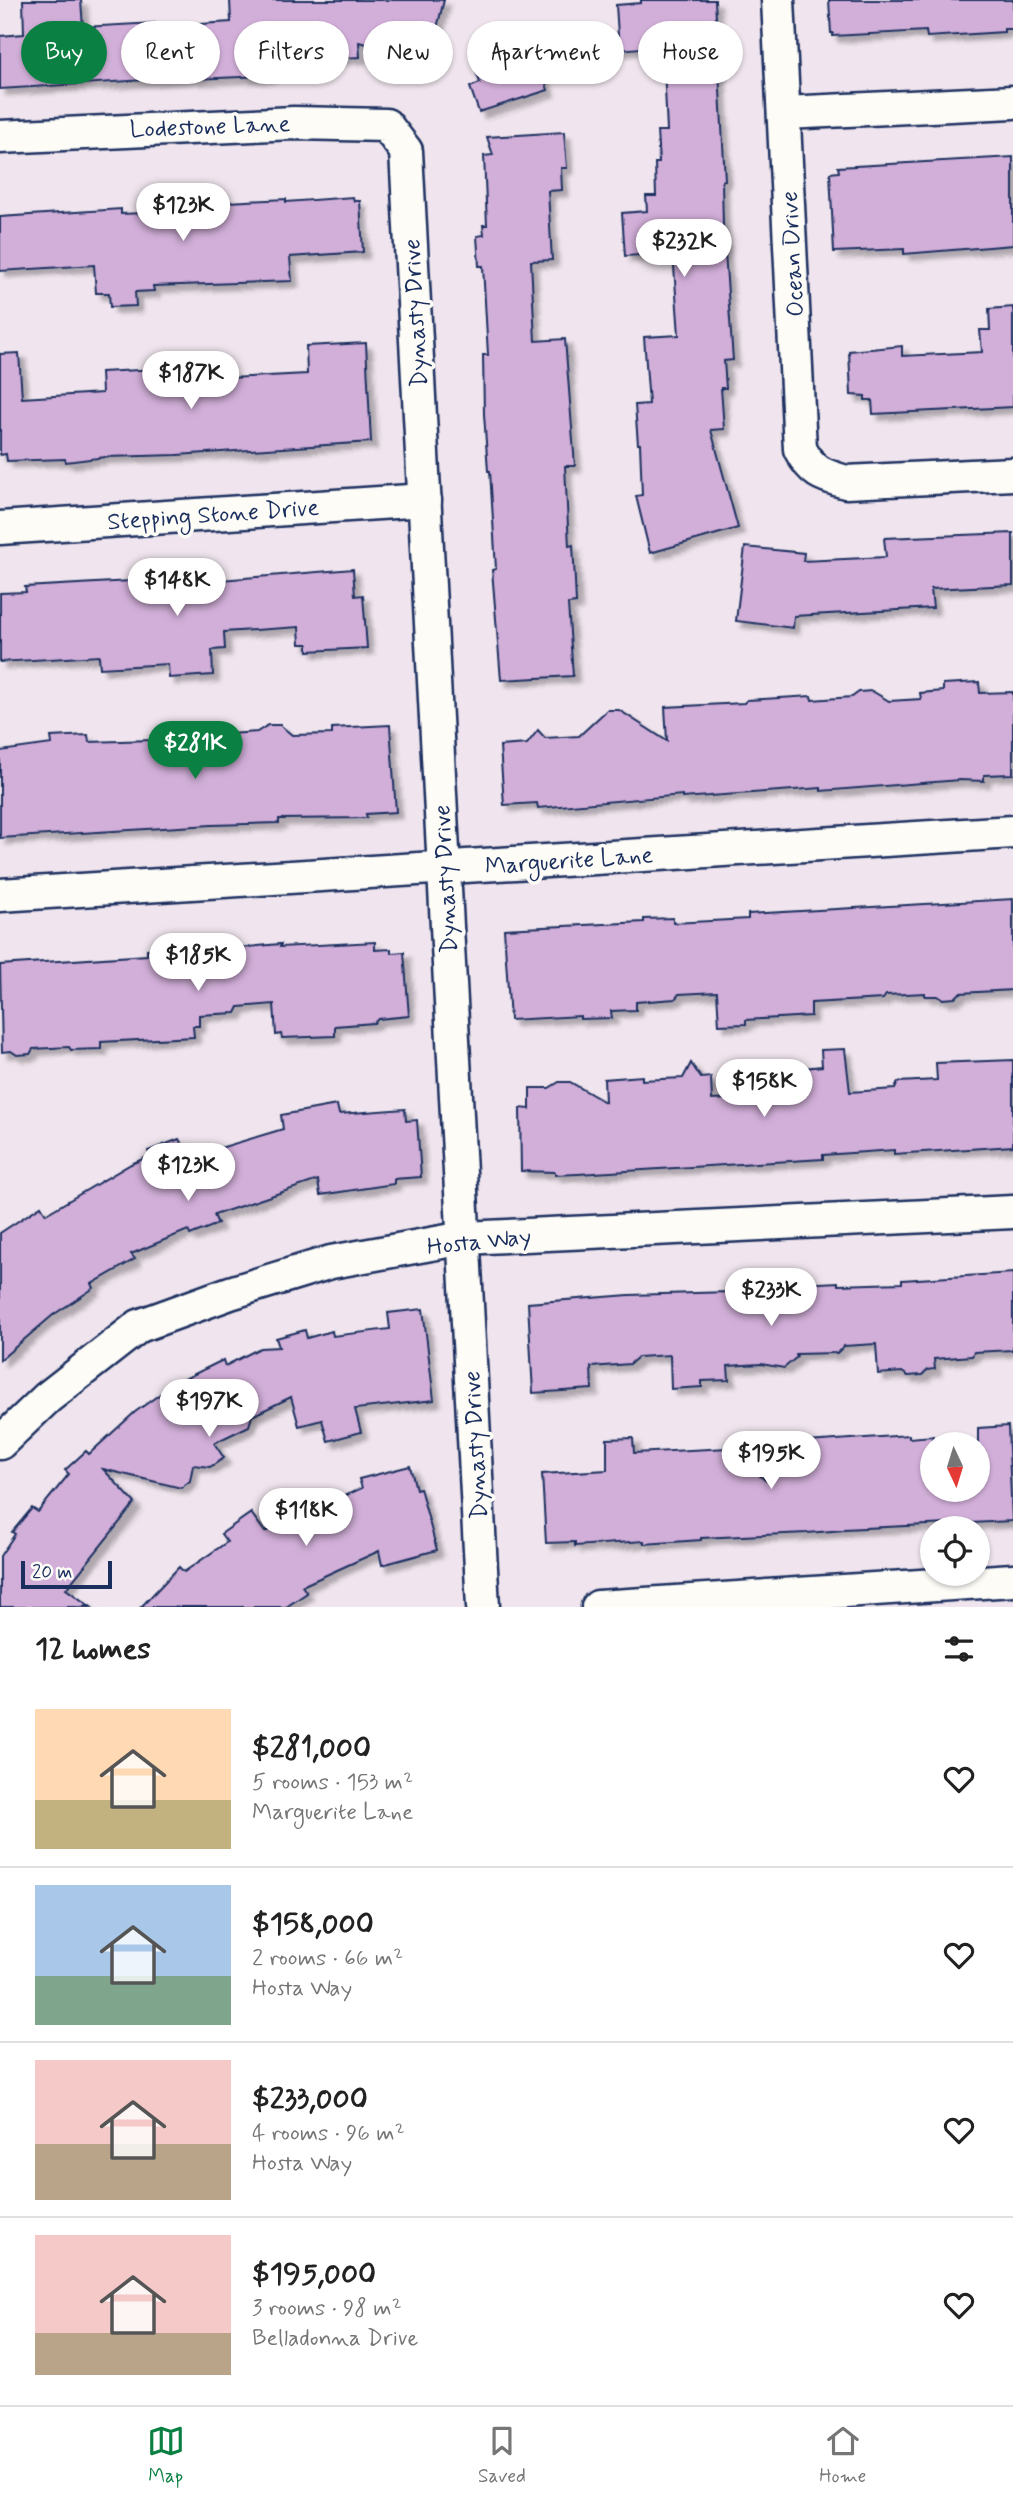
<!DOCTYPE html>
<meta charset="utf-8">
<style>
:root{--surface:#fff;--page:#f6f6f6;--text:#222;--muted:#767676;--line:#e0e0e0;--accent:#0b8043}
body{margin:0;font-family:Mynerve,sans-serif;background:var(--page);color:var(--text);height:100vh;display:flex;flex-direction:column;font-size:26px;white-space:nowrap}
*{box-sizing:border-box;margin:0}
p{font-size:23px;color:var(--muted)}
.icon{flex:none;width:38px;height:38px;fill:none;stroke:currentColor;stroke-width:2;stroke-linecap:round;stroke-linejoin:round}
.map{position:relative;height:1607px;overflow:hidden}
.side{display:flex;flex-direction:column;background:var(--surface);flex:1}
.side>*{flex:none}
.hud{position:absolute;left:21px;top:21px;width:971px;height:63px;display:flex;gap:14px}
.needle{width:46px;rotate:176deg}
.controls{position:absolute;left:920px;top:1432px;display:grid;gap:14px}
.controls a{display:grid;place-items:center;width:70px;height:70px;border-radius:50%;background:var(--surface);box-shadow:0 2px 5px #0004;font-size:35px}
.scale{position:absolute;left:21px;bottom:18px;width:91px;box-sizing:border-box;padding-left:7px;border:4px solid #1b2f5e;border-top:0;font-size:19px;line-height:24px;white-space:nowrap;color:#1b2f5e;-webkit-text-stroke:5px #fdfcf7;paint-order:stroke}
.price{position:absolute;translate:-50% -60px;padding:0 16px;border-radius:24px;background:#fff;color:#222;font-size:23px;line-height:46px;filter:drop-shadow(0 2px 4px #0008)}
.price::after{content:'';position:absolute;left:50%;top:42px;width:21px;height:16px;margin-left:-10px;background:inherit;clip-path:polygon(0 0,100% 0,50% 100%)}
.price.selected{background:var(--accent);color:#fff}
ul{padding:0;list-style:none}
li{display:flex;align-items:center;gap:21px;height:175px;padding:0 35px}
li+li{border-top:2px solid var(--line)}
li span{display:grid;place-items:center;flex:none;width:196px;height:140px;border-radius:0px;color:#555}
li>.icon{margin-inline-start:auto}
span .icon{width:84px;height:84px;fill:#fffc;stroke-width:1}
li b{font-size:30px}
h2{display:flex;justify-content:space-between;align-items:center;height:84px;padding:0 35px;font-size:30px}
.pill{padding:0 24px;border-radius:32px;background:var(--surface);box-shadow:0 2px 5px #0004;font-size:24px;line-height:63px}
.pill.selected{background:var(--accent);color:#fff}
.dock{display:flex;justify-content:space-around;align-items:center;height:98px;border-top:2px solid var(--line);background:var(--surface);font-size:19px;color:var(--muted)}
.dock a{display:grid;justify-items:center;gap:4px}
.dock .selected{color:var(--accent)}
.map>svg:first-child{display:block}
.building{fill:#d2afd9;stroke:#1b2f5e;stroke-width:2;filter:url(#shadow)}
.lines{fill:none;stroke-linecap:round;stroke-linejoin:round}
.street-casing{stroke:#1b2f5e;stroke-width:37}
.street{stroke:#fdfcf7;stroke-width:32}
.labels{text-anchor:middle;stroke-width:7;stroke-linejoin:round;paint-order:stroke}
.street-label{font-size:24px;fill:#1b2f5e;stroke:#fdfcf7}
</style>
<div class="map">
<svg width="1013" height="1607" viewBox="0 0 1013 1607">
<defs>
<filter id="shadow"><feDropShadow dx="6" dy="6" stdDeviation="2" flood-color="#0004"/></filter>
</defs>
<rect width="100%" height="100%" fill="#f0e5ee"/>
<filter id="ink" filterUnits="userSpaceOnUse"><feTurbulence type="fractalNoise" baseFrequency=".0143" numOctaves="2"/><feDisplacementMap in="SourceGraphic" scale="14" xChannelSelector="R" yChannelSelector="G"/><feConvolveMatrix kernelMatrix="1 2 1 2 8 2 1 2 1" color-interpolation-filters="sRGB"/></filter>
<g filter="url(#ink)">
<g class="building">
<path d="M23 0H81L83 27 155 23V27L231 22 230 0H444L429 60 359 42 360 57 330 59V65L267 69 268 76 194 79V77L0 89V36L24 34Z"/>
<path d="M641 0H715L725 180 722 181 723 226 733 360 724 361 726 388H721L724 429 711 430 738 528 650 553 636 496 642 495 640 444H638L635 405 649 404 644 337 679 335 673 253 625 256 622 213 647 211 646 196H656L655 163H659L657 131H667L663 46 619 50 616 5 641 3Z"/>
<path d="M829 0H1013V29H1004V32L927 37 926 31 833 36V33H831Z"/>
<path d="M528 27 548 90 479 112 470 87 480 83 471 56 508 44 505 34Z"/>
<path d="M564 132 567 168H561L562 190 548 191 552 260 531 261 535 341 565 339 575 466H565L569 546 573 545 575 581 576 603 568 604 573 676 501 680 492 570 496 569 490 471H488L484 414 483 355H488L483 266H479L477 236 484 235 483 225H487L484 156 493 155 487 137Z"/>
<path d="M1013 157V245L904 254V249L834 252 830 173 839 172 838 167Z"/>
<path d="M353 197 354 201H360L363 252 290 257 292 281 153 286 154 291 135 292 136 306 110 307 109 293H96L94 265 0 271V217L121 209V214L190 211V204L286 199V202Z"/>
<path d="M1013 307V407L873 414 872 400H865V396L851 395 849 351 902 346V356L982 352 980 330H990L989 309Z"/>
<path d="M366 343 371 442 177 455 106 457 66 462 65 459 7 461 6 454 0 455V354L19 353 22 398 102 393 101 372 158 369 159 376 229 371V378L307 374 306 346Z"/>
<path d="M1013 533V585L931 589 933 608 794 616 793 628 736 621 745 547 804 553 803 561 886 557 884 538Z"/>
<path d="M353 569 355 596 363 595 367 648 308 651V644H300L299 627 224 632 225 649 212 650 213 675 169 678 168 664 100 668 99 656 0 662V593L26 592 25 587 220 576 221 580Z"/>
<path d="M979 682 980 693 1013 692V774L984 775V781L960 780 821 791V788L682 798V795L538 808 537 803 504 805 500 746 527 744 538 730 545 738 579 736 607 710H619L667 741 665 707 744 703 747 700 811 696 812 700 852 697 859 692 872 691 889 701 921 699 920 693 943 691V684Z"/>
<path d="M268 725H280L292 735 332 734V728L390 725 396 812 366 814 367 818 279 819V823L212 825 0 838V751L52 744 51 737 88 735 89 742 152 740 162 728 169 741 225 739 230 734 257 732Z"/>
<path d="M1013 899V990L960 993 955 998 943 999 937 996H925V993L886 995 883 999 811 1003V1016L746 1020V1024L719 1025 717 992 679 994 675 999 636 1002V1010L611 1011 612 1018 580 1019V1016L510 1020 504 929 644 922V919L673 918V923L748 919V914Z"/>
<path d="M375 942V950L391 949V953L404 952 409 1016 378 1019 374 1023 335 1026V1036L282 1038 281 1034 276 1035 274 1004 239 1007 236 1013 199 1015V1026H193L194 1037 101 1042V1049L71 1050 69 1047 33 1049 30 1054 17 1055 11 1051 2 1052 0 965 147 955V949L206 947V945L236 943V948L281 944 280 947Z"/>
<path d="M845 1049 850 1092 895 1089 898 1082 937 1080 936 1063 1013 1060V1146L894 1154V1150L823 1155V1159L578 1174 555 1175V1172L521 1171 520 1108 530 1109V1088H549L559 1082H570L605 1102 604 1079 642 1076V1080L683 1078 691 1063 701 1078 711 1077 712 1100 760 1097 758 1073 822 1066 821 1050Z"/>
<path d="M337 1105 339 1114 405 1109 406 1121 417 1120 421 1177 394 1179V1184L320 1195 318 1180 214 1215 218 1224 190 1235 188 1230 131 1254 135 1259 92 1284 94 1288 53 1315 0 1360V1233L41 1206 46 1214 131 1164 150 1156 148 1151 179 1139 190 1157 283 1129 281 1115Z"/>
<path d="M1013 1273V1350L974 1352 972 1356 934 1359 935 1369 927 1370 922 1375 908 1376 902 1372 878 1374 876 1344 844 1346 837 1353 796 1354 797 1357 784 1368 761 1364 728 1366 729 1380 702 1381V1387L671 1389 670 1355 638 1357 630 1364 591 1367 592 1389 533 1393 528 1303 629 1295 763 1291V1286L838 1282V1285L902 1283V1280Z"/>
<path d="M423 1309 434 1400 355 1409 361 1432 328 1441 322 1420 299 1426 291 1397 252 1416 249 1426 214 1443 224 1458 210 1467 193 1465 190 1481 181 1488 103 1469 135 1503 66 1589 91 1607H0V1556L15 1534 12 1532 32 1508 38 1512 69 1474 65 1470 86 1451 89 1454 135 1412 174 1384 223 1360 225 1366 260 1348 279 1347 276 1338 305 1330 307 1338 332 1331 333 1336 390 1329 388 1313Z"/>
<path d="M1008 1426 1012 1521 844 1529V1530L807 1533 701 1538V1540L644 1544V1541L575 1546V1542L546 1543 542 1474 607 1470V1439L633 1438 634 1453 728 1448 765 1480 763 1445 909 1435V1438L933 1436V1489H978V1428Z"/>
<path d="M410 1466 416 1489 420 1488 437 1550 382 1565 379 1551 302 1586 307 1593 286 1607H141L179 1567 184 1572 227 1542 221 1534 251 1513 265 1532 362 1488 359 1479Z"/>
</g>
<g class="lines">
<g class="street-casing">
<g id="street">
<path d="M778 0 800 449C812 472 821 475 846 482L1013 474"/>
<path d="M785 113 1013 102"/>
<path d="M0 137 294 123 386 125 406 151 483 1607"/>
<path d="M0 528 425 500"/>
<path d="M0 895 1013 832"/>
<path d="M0 1443 47 1398 139 1326 230 1293 331 1262 464 1238 1013 1212"/>
<path d="M598 1607 1013 1580"/>
</g>
</g>
<use href="#street" class="street"/>
</g>
</g>
<g class="labels">
<g class="street-label">
<text transform="translate(210 126) rotate(-2)" y="8">Lodestone Lane</text>
<text transform="translate(792 254) rotate(-93)" y="8">Ocean Drive</text>
<text transform="translate(415 313) rotate(-93)" y="8">Dynasty Drive</text>
<text transform="translate(213 514) rotate(-4)" y="8">Stepping Stone Drive</text>
<text transform="translate(569 860) rotate(-4)" y="8">Marguerite Lane</text>
<text transform="translate(445 879) rotate(-93)" y="8">Dynasty Drive</text>
<text transform="translate(479 1241) rotate(-6)" y="8">Hosta Way</text>
<text transform="translate(475 1445) rotate(-93)" y="8">Dynasty Drive</text>
</g>
</g>
</svg>
<div class="controls">
<a><svg class="needle" viewBox="-14 -14 28 28"><path d="M0-13l5 13h-10z" fill="#e53935"/><path d="M0 13l5-13h-10z" fill="#767676"/></svg></a>
<a><svg class="icon" aria-label="locate" viewBox="0 0 24 24"><circle cx="12" cy="12" r="6"/><path d="M12 2v4M12 18v4M2 12h4M18 12h4"/></svg></a>
</div>
<div class="scale">20 m</div>
<b class="price" style="left:183px;top:243px">$123K</b>
<b class="price" style="left:684px;top:279px">$232K</b>
<b class="price" style="left:191px;top:411px">$187K</b>
<b class="price" style="left:177px;top:618px">$148K</b>
<b class="price selected" style="left:195px;top:781px">$281K</b>
<b class="price" style="left:198px;top:993px">$185K</b>
<b class="price" style="left:764px;top:1119px">$158K</b>
<b class="price" style="left:188px;top:1203px">$123K</b>
<b class="price" style="left:771px;top:1328px">$233K</b>
<b class="price" style="left:209px;top:1439px">$197K</b>
<b class="price" style="left:771px;top:1491px">$195K</b>
<b class="price" style="left:306px;top:1548px">$118K</b>
<div class="hud">
<a class="pill selected">Buy</a>
<a class="pill">Rent</a>
<a class="pill">Filters</a>
<a class="pill">New</a>
<a class="pill">Apartment</a>
<a class="pill">House</a>
</div>
</div>
<section class="side">
<h2>12 homes<svg class="icon" aria-label="filters" viewBox="0 0 24 24"><path d="M4 7h16M4 17h16"/><circle cx="9" cy="7" r="2"/><circle cx="15" cy="17" r="2"/></svg></h2>
<ul>
<li><span style="background:linear-gradient(#ffd9b3 65%,#c2b280 0)"><svg class="icon" aria-label="home" viewBox="0 0 24 24"><path d="M3 11l9-7 9 7M6 9v11h12V9"/></svg></span><div><b>$281,000</b><p>5 rooms · 153 m²</p><p>Marguerite Lane</p></div><svg class="icon" aria-label="heart" viewBox="0 0 24 24"><path d="M12 20l-8-8c-3-5 5-10 8-4 3-6 11-1 8 4z"/></svg></li>
<li><span style="background:linear-gradient(#a9c7e8 65%,#7fa58c 0)"><svg class="icon" aria-label="home" viewBox="0 0 24 24"><path d="M3 11l9-7 9 7M6 9v11h12V9"/></svg></span><div><b>$158,000</b><p>2 rooms · 66 m²</p><p>Hosta Way</p></div><svg class="icon" aria-label="heart" viewBox="0 0 24 24"><path d="M12 20l-8-8c-3-5 5-10 8-4 3-6 11-1 8 4z"/></svg></li>
<li><span style="background:linear-gradient(#f6c9c9 60%,#b9a48a 0)"><svg class="icon" aria-label="home" viewBox="0 0 24 24"><path d="M3 11l9-7 9 7M6 9v11h12V9"/></svg></span><div><b>$233,000</b><p>4 rooms · 96 m²</p><p>Hosta Way</p></div><svg class="icon" aria-label="heart" viewBox="0 0 24 24"><path d="M12 20l-8-8c-3-5 5-10 8-4 3-6 11-1 8 4z"/></svg></li>
<li><span style="background:linear-gradient(#f6c9c9 70%,#b9a48a 0)"><svg class="icon" aria-label="home" viewBox="0 0 24 24"><path d="M3 11l9-7 9 7M6 9v11h12V9"/></svg></span><div><b>$195,000</b><p>3 rooms · 98 m²</p><p>Belladonna Drive</p></div><svg class="icon" aria-label="heart" viewBox="0 0 24 24"><path d="M12 20l-8-8c-3-5 5-10 8-4 3-6 11-1 8 4z"/></svg></li>
</ul>
</section>
<nav class="dock">
<a class="selected"><svg class="icon" aria-label="map" viewBox="0 0 24 24"><path d="M3 6l6-2 6 2 6-2v14l-6 2-6-2-6 2zM9 4v14M15 6v14"/></svg>Map</a>
<a><svg class="icon" aria-label="saved" viewBox="0 0 24 24"><path d="M7 4h10v16l-5-4-5 4z"/></svg>Saved</a>
<a><svg class="icon" aria-label="home" viewBox="0 0 24 24"><path d="M3 11l9-7 9 7M6 9v11h12V9"/></svg>Home</a>
</nav>
